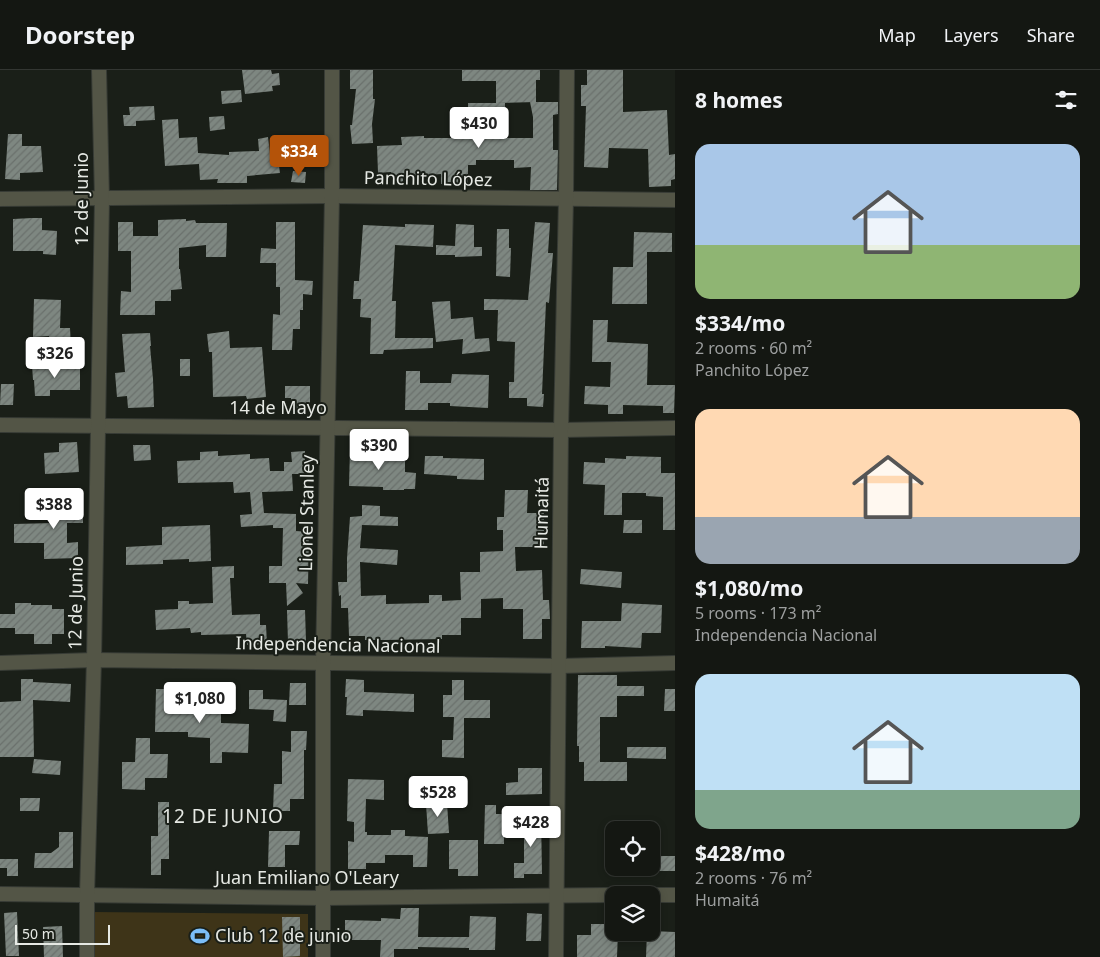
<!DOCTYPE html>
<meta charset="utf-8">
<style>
:root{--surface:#141712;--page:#1d201b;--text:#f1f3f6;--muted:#9d9f9f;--line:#333632;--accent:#b45309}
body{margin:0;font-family:"Noto Sans",sans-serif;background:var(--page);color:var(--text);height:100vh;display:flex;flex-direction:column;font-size:19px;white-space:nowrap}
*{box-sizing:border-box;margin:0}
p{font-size:16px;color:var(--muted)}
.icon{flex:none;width:28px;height:28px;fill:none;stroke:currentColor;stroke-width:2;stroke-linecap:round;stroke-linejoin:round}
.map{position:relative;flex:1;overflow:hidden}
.sheet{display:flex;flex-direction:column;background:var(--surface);width:425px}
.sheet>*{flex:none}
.buttons{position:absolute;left:605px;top:751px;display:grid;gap:10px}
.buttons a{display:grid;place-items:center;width:55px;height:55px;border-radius:10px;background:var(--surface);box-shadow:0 2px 8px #0003,0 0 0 1px var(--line);font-size:25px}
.scale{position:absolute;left:15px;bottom:12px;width:95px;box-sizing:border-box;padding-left:5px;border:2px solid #e6e9e4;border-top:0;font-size:14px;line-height:18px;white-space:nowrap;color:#e6e9e4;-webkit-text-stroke:4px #1a1f18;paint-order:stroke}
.price{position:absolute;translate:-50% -42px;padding:0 11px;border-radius:5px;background:#fff;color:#222;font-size:16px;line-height:32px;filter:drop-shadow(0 1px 2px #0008)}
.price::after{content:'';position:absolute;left:50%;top:30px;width:15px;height:11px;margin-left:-8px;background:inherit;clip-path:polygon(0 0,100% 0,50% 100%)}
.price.selected{background:var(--accent);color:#fff}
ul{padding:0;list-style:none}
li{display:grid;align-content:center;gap:10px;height:265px;padding:0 20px}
li span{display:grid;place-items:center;height:155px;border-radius:15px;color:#555}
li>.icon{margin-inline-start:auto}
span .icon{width:90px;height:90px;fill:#fffc;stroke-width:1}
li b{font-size:21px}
h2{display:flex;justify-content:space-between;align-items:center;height:60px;padding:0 20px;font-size:21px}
header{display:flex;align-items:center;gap:30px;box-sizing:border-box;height:70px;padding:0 25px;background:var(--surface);border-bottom:1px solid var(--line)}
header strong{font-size:24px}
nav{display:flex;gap:28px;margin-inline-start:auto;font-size:18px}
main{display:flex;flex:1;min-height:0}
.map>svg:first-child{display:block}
.grass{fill:#3e3418}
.building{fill:url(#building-hatch)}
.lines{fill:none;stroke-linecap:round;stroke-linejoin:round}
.minor-casing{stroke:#373b35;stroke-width:16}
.minor{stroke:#535546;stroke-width:14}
.labels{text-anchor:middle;stroke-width:4;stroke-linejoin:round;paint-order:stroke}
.street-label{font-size:18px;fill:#e6e9e4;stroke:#1a1f18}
.poi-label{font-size:18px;fill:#e6e9e4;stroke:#1a1f18;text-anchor:start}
.neighbourhood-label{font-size:19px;letter-spacing:1px;fill:#e6e9e4;stroke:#1a1f18}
</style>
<header>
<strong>Doorstep</strong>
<nav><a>Map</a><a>Layers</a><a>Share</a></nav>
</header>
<main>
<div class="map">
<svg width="675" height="887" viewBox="0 0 675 887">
<defs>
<pattern id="building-hatch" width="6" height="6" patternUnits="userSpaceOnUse" patternTransform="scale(1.25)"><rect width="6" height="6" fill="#7e8781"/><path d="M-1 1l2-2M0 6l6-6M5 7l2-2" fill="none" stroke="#6a706c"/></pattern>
</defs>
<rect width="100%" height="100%" fill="#1a1f18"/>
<path class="grass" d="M92 842 308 844V887H92Z"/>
<g class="building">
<path d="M242 0H271L272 4 279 3 280 15 272 16 273 21 245 24Z"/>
<path d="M350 0H373V29H375L372 54 373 73 352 74 350 55H352L356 19H350Z"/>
<path d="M462 0H540V10H536V32L496 33V11H462Z"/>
<path d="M587 0H623V42L667 40 669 85 675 84V109L671 110V116L649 117 648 79 609 78 608 98 584 97 586 36H581V15H587Z"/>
<path d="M241 20 242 32 222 34 221 21Z"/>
<path d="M530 32H558V44L553 45V80H558L557 120H530L531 97 514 98V90H476V95H468V114H441V104L403 107V112L391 113V102L378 103 377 76 402 75 401 67 424 66V68H468V33H505V68H533V47Z"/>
<path d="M154 36 155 50 136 51V56H124L123 45H130L129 37Z"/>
<path d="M224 46 225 59 210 61 209 47Z"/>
<path d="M178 49 179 68 197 67 198 83 229 85V82L259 81 258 69 268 67 270 83 277 82 280 103 247 106V113H217L218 109 200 110 199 94 165 96 162 50Z"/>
<path d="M8 64H22V76H41L43 102 20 103V110L5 109Z"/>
<path d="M293 101 306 102 305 113 291 112Z"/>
<path d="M32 148H42V160L57 161 56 185 43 184V181H13V149Z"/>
<path d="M186 149V151L195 150 196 153H227L226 187H206V175L179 178V199H180L182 219 171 220V231H155V245H120L121 221 131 222V181H118V152H133V166H158V150Z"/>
<path d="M276 152H295V210L313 211 312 225 303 224V240H300V259H293L292 280H272L273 244 280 245V217H276V193H260L261 178 276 179Z"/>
<path d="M535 152 550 153 548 183H553L549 233 546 232 542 324H544L543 337 527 336V328H509V312H514L515 272 497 271 498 240H484V229L528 230Z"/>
<path d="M405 154 434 155 433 177 395 175 392 231H396L395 268H433V278L384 280 383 284H370L371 248 360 247 361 229H353L354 211H359L363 155 405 157Z"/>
<path d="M456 154 474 155V177H482V186L455 187V185H436V175L455 176Z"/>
<path d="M497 159H509V178H511L510 207 496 206Z"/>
<path d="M634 162 672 163V182H647V234H612L613 197H633Z"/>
<path d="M34 229 61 230 60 258H70L71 277 50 278 49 266 33 267Z"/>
<path d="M450 231 451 249 473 247 475 269 489 268 490 281 462 284 463 269 436 272 432 232Z"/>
<path d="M593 250H608L607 272 648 274 647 315H675L674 343H663V336L623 335V344H608V335L584 334 585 316 610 317 611 292H592Z"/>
<path d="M229 261 230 278 262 277 266 327 247 329 246 326 213 327 212 282H209L207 264Z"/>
<path d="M150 263 151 276H150L153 309 154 337 128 338 127 326 117 327 115 303 125 302 122 264Z"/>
<rect x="180" y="289" width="10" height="17"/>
<path d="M32 295 80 296V320H50V326H35L34 310H33Z"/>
<path d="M406 301H420V313H451L452 304 489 305 488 338 450 336V333H428V340H405Z"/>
<path d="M1 314H14L13 335H0Z"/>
<path d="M285 316H310V339H291V328H285Z"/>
<path d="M77 372 79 402 45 404 44 383 59 382V373Z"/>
<path d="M133 375H150L151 390 134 391Z"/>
<path d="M350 378 379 379V386L405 387V402L416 403 415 419H404V420H383V417L349 416Z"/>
<path d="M218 381V386L250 384V389L269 388 270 401H284V392H292L291 382 305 381V404H292L293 421 262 422 264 443 296 444V461L309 462 308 514 296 513 303 523 287 536 286 513H269V496H282L283 458H273V455L241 457 240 445 252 444 250 422 234 423 233 412 178 413 177 391 200 390V382Z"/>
<path d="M425 386H443V388L484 389V410L457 409V406L424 404Z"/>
<path d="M626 386 661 387V403H675V460H663V427L646 426V423H622V445H604L605 415 583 414 584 392 605 393V388L626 389Z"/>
<path d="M505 420H528L527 443H544V477H515L516 501 542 500 543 530H549L550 549H542V569H523V539H503V528L481 529V548H461V565H442V569L384 570H365V566H349L348 538H341V525L339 526 338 512H347V488L350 447 362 446V435L380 436V446L398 447V456L362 455 360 478 398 480 397 495 360 492 361 526 386 525V534L429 533V525H442V531L461 530 460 502H480V482L503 481V460H497V447H504Z"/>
<path d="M54 428H83V453H67V473L78 472V488L44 489V473H14V454L53 453Z"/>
<path d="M624 450H642V463H623Z"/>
<path d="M210 455 211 491 189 492V489L163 490V494L126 495V477L162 475V457Z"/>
<path d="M234 496V508H230L232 545 260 544V555H266L267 574 247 575 246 564 201 565V562L191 563 190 558 156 560 155 540 178 539V531H189V534L213 533 212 497Z"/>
<path d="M581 499 622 502 621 518 580 514Z"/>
<path d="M15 533H31V535H52V539H64V564H52V574H34V564H15V558H0V544H15Z"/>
<path d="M622 533 662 535 661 563H642L641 578 605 576V578H581L582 551H621Z"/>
<path d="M287 540H305L306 572 288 573Z"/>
<path d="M578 605H617V616H644V626H617V647H600V692H627V711H584V692H579V676H577Z"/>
<path d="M21 609H33V612L71 614 70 632 33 630 34 687H0V632L21 631Z"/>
<path d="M346 609 364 610V622L414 624V642L363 640V646L346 645 347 627H345Z"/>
<path d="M452 610H464V630H490V648H464V688L442 687V670H453L454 647H443V625H452Z"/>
<path d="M290 613H306V635H289Z"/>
<path d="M156 619H170V627L203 628V634H221V653L249 654 248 683 222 682V693H210V668L188 667V662H155Z"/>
<path d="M665 619H675V641H664Z"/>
<path d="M249 620H263V629L287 630 286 652 273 651 274 640 249 639Z"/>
<path d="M291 661H307L306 680H304V729H290V741H273L274 714H282V681L291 682Z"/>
<path d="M136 668H150V684H168L167 708H145V720L122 719V692H135Z"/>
<path d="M627 677H666V689L627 688Z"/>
<path d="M34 689 61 691 60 705 32 703Z"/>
<path d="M518 698H542V724L506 725V713L518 712Z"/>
<path d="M348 709 384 710V730L366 729 365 762H367V765H391V760H405V766L428 767 427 797H413V785H385V793H366V799H348V771L354 772V752L347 751Z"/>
<path d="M20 728H40L39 741H20Z"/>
<path d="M158 732H169V789H161V805H151V766H158Z"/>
<path d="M447 733 449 763 428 764 426 734Z"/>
<path d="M485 735H496V744H504V774H484Z"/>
<path d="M541 745 542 804H524V808H514V793H524V746Z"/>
<path d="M269 761H300L299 775H285V797H268Z"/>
<path d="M59 762H73V798H34L35 783H51L59 777Z"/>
<path d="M449 770H478V806H458V799H449Z"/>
<rect x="651" y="786" width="24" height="15"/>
<path d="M0 789H18V806H7V798H0Z"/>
<path d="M401 838H419L418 867H469L470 846 496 847 495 880H469V878L418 877V879H394V887H380L381 870H345V850L381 851V848L400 849Z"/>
<path d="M17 842 19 886H6L4 843Z"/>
<path d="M527 843 542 844 541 871H526Z"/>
<path d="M282 847H300V886L283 887Z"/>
<path d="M591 854H614V862H618L617 887H577V865H591Z"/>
<path d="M62 856 63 887H44L43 857Z"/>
<path d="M651 861 675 862V887H646L647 862H651Z"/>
</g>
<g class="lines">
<g class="minor-casing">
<g id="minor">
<path d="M0 129 332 126 675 130"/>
<path d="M0 355 561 360 675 358"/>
<path d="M0 593 94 590 559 596 675 593"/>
<path d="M0 824 324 828 614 825"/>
<path d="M638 825H675"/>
<path d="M87 887V825L94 590 102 129 99 0"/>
<path d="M323 887V594L332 126V0"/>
<path d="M556 887 561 360 566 129 567 0"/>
</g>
</g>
<use href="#minor" class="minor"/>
</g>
<defs>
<g id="stadium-bare" transform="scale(1.5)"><path d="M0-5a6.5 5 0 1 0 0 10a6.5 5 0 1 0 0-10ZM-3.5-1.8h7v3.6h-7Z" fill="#7bbef8" stroke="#1a1f18" stroke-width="2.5" paint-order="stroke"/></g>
</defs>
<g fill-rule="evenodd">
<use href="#stadium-bare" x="200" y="866"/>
</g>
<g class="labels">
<g class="street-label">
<text transform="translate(428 109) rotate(1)" y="6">Panchito López</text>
<text transform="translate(82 129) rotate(-90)" y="6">12 de Junio</text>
<text x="278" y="344">14 de Mayo</text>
<text transform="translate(307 443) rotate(-89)" y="6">Lionel Stanley</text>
<text transform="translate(542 443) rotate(-89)" y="6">Humaitá</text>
<text transform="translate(76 533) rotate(-89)" y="6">12 de Junio</text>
<text transform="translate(338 575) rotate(1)" y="6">Independencia Nacional</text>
<text x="307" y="814">Juan Emiliano O'Leary</text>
</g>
<g class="poi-label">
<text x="215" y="872">Club 12 de junio</text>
</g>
<g class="neighbourhood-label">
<text x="223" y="753">12 DE JUNIO</text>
</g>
</g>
</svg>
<div class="buttons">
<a><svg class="icon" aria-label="locate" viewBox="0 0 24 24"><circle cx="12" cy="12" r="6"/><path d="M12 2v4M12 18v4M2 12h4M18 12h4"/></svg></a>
<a><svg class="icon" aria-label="layers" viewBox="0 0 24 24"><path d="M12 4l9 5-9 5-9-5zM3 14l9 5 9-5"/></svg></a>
</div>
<div class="scale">50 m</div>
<b class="price" style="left:479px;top:79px">$430</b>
<b class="price selected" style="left:299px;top:107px">$334</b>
<b class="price" style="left:55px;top:309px">$326</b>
<b class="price" style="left:379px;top:401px">$390</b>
<b class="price" style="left:54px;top:460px">$388</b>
<b class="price" style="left:200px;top:654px">$1,080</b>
<b class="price" style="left:438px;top:748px">$528</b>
<b class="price" style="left:531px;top:778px">$428</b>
</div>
<section class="sheet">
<h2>8 homes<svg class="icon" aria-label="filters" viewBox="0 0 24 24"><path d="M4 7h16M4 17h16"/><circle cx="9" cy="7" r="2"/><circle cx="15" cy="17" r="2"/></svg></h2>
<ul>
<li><span style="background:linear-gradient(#a9c7e8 65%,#8fb573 0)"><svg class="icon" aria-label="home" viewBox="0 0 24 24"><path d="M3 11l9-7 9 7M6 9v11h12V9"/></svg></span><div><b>$334/mo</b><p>2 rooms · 60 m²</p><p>Panchito López</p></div></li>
<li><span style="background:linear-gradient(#ffd9b3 70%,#9aa5b1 0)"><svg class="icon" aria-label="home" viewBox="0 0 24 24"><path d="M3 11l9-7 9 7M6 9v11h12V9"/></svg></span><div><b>$1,080/mo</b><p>5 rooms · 173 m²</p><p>Independencia Nacional</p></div></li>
<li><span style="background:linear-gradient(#bfe0f5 75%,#7fa58c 0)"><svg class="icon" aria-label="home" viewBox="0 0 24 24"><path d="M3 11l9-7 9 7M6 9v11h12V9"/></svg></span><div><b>$428/mo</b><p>2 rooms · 76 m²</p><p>Humaitá</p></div></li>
</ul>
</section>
</main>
